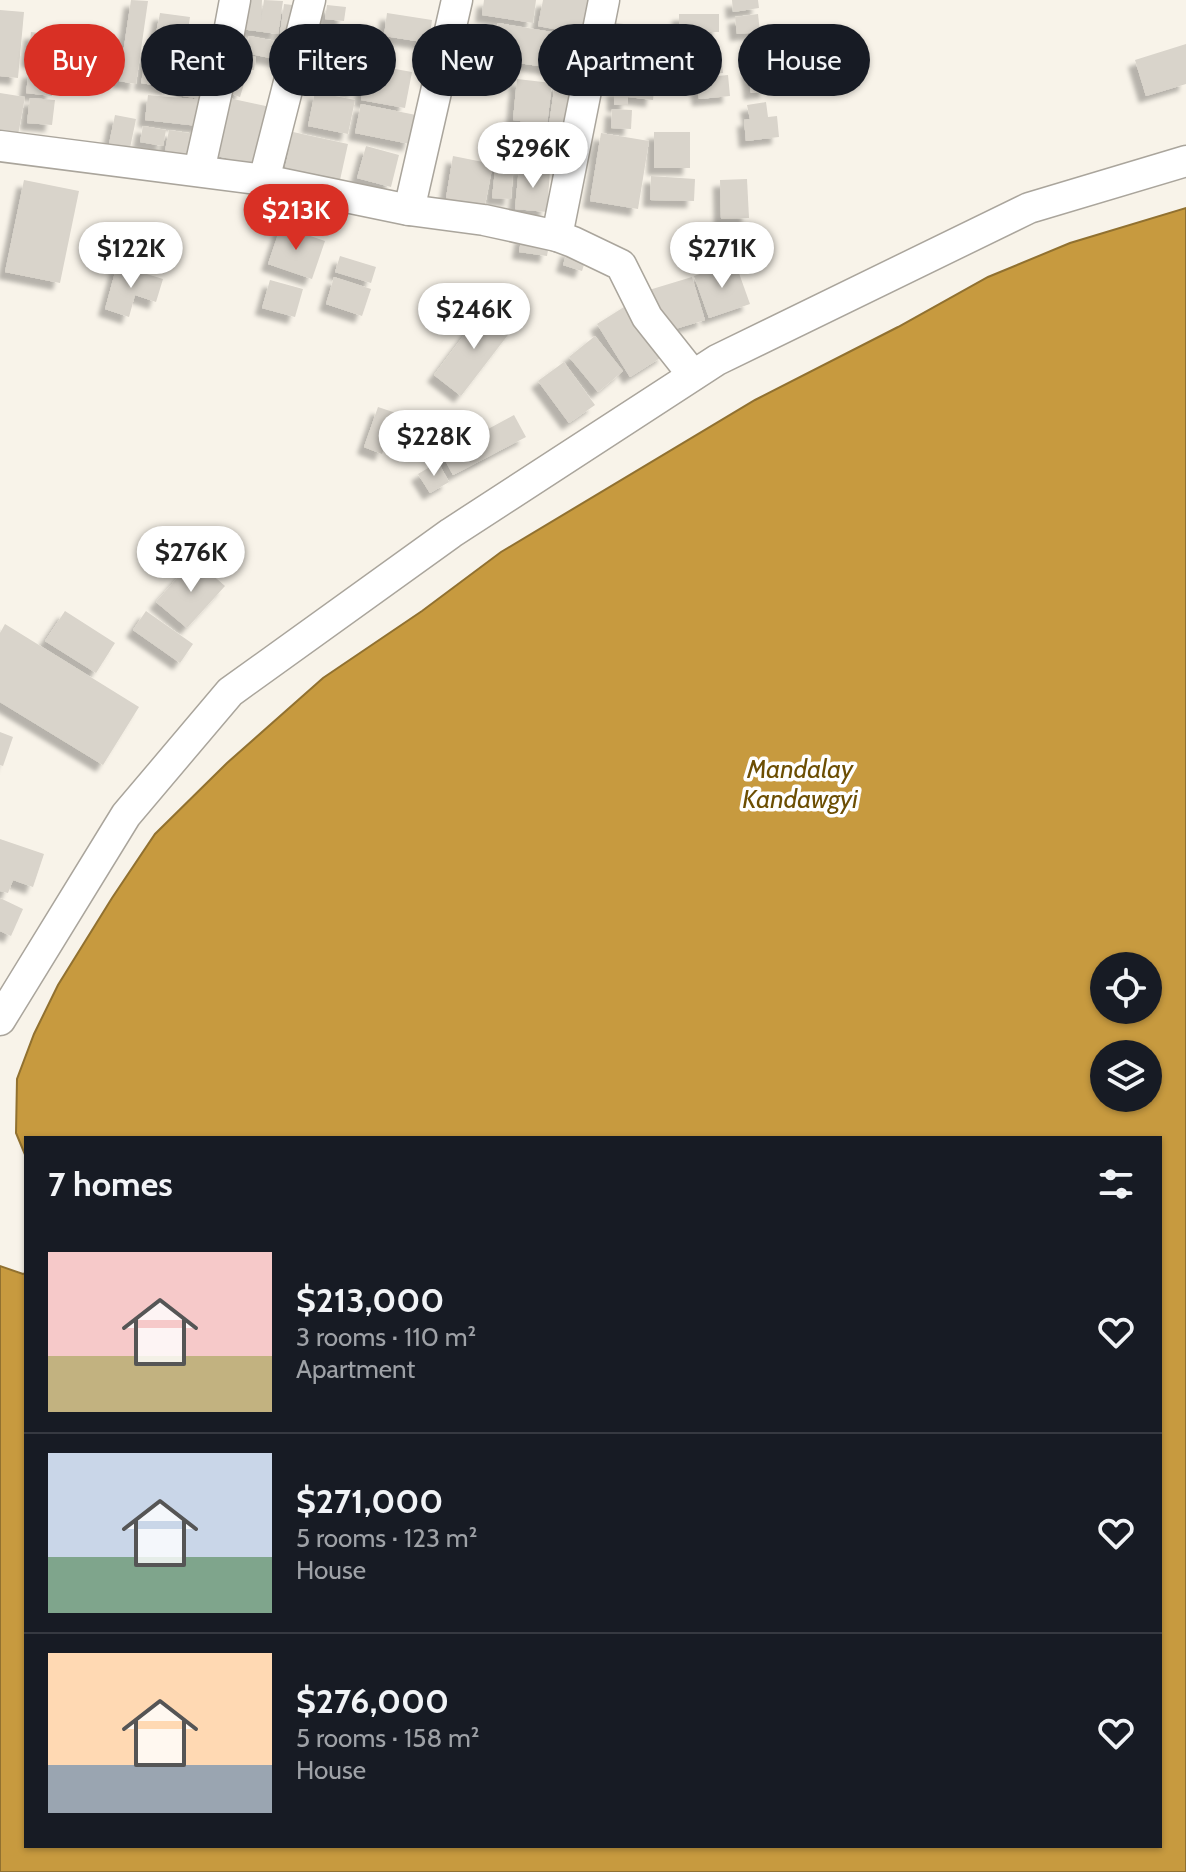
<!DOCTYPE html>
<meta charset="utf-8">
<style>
:root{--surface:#171b24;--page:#242831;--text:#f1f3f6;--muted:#9ea1a6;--line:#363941;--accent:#d93025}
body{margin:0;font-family:Cabin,sans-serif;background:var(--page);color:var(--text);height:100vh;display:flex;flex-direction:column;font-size:30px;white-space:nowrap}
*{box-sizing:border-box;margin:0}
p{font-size:26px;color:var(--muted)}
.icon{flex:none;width:44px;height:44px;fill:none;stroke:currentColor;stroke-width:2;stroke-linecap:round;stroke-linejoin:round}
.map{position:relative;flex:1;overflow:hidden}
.panel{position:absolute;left:24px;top:1136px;width:1138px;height:712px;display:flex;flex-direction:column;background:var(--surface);border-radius:0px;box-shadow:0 2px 6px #0004}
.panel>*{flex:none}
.banner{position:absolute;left:24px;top:24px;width:1138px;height:72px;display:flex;gap:16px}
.tools{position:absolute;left:1090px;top:952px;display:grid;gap:16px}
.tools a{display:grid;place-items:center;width:72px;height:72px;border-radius:50%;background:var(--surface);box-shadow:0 2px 6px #0004;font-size:40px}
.price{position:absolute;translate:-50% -68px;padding:0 18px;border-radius:28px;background:#fff;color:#222;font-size:26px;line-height:52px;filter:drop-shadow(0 2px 4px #0008)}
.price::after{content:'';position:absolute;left:50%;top:48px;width:24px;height:18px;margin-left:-12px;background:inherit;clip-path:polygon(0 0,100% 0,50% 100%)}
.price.current{background:var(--accent);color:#fff}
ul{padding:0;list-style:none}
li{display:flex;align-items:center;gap:24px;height:200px;padding:0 24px}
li+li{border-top:2px solid var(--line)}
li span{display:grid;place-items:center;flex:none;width:224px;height:160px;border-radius:0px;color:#555}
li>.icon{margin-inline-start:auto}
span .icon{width:96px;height:96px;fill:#fffc;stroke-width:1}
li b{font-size:34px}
h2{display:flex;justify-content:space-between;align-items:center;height:96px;padding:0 24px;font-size:34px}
.pill{padding:0 28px;border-radius:36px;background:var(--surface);box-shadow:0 2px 6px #0004;font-size:28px;line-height:72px}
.pill.current{background:var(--accent);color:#fff}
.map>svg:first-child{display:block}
.water{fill:#c79a3f;stroke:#917130;stroke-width:2;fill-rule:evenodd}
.building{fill:#d9d4cb;filter:url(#shadow)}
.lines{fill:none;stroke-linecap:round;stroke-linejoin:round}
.minor-casing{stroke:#aaa59c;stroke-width:33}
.minor{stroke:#fff;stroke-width:30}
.labels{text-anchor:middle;stroke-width:7;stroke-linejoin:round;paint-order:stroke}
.water-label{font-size:26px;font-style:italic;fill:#6c4e03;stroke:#fff}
</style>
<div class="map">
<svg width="1186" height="1872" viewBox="0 0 1186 1872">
<defs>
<filter id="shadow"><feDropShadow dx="-7" dy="7" stdDeviation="2" flood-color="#0004"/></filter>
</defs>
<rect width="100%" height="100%" fill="#f8f3e9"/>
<path class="water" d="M1186 208V1872H0V1266L23 1274 26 1273V1846H1160V1138H26V1157L16 1133 17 1079 34 1034 58 985 112 898 155 834 227 763 323 678 422 611 501 552 755 400 898 327 988 277 1070 243ZM1104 966H1148V1010H1104ZM1104 1054H1148V1098H1104Z"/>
<g class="building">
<path d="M131 0 148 1 136 84 119 81Z"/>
<path d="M244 0H262L261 21 264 0 283 1 278 34 241 29Z"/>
<path d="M484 0H536L533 23 482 15Z"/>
<path d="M543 0H593L586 35 538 26Z"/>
<path d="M732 0H758L759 8 733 12Z"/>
<path d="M284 4 301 6 297 37 280 35Z"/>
<path d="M327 5 346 7 344 21 325 19Z"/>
<path d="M0 10 24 12 18 78 0 76Z"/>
<path d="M160 13 190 17 185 49 154 44Z"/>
<path d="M387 13 432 20 429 43 384 36Z"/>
<rect x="679" y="14" width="40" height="18"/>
<path d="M758 14 760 32 737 34 735 17Z"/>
<path d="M498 23 564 34 559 69 492 59Z"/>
<path d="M616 23 663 29 658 69 611 63Z"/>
<path d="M319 26 345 31 341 49 316 44Z"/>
<path d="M351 27 378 32 375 52 348 48Z"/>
<path d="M31 32 62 36 58 63 28 60Z"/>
<path d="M195 35 224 40 221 63 191 59Z"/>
<path d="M249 36 293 44 290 62 246 53Z"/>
<path d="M69 42 95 44 91 86 66 83Z"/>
<path d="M1186 44V84L1146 96 1135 60Z"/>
<path d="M148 46 177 51 170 88 141 83Z"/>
<path d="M99 47 118 49 115 82 95 80Z"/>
<path d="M721 53 723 73 700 75 698 55Z"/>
<path d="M242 55 256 57 254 70 241 69Z"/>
<path d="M320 55 360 64 354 90 314 82Z"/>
<path d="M693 58 694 77 672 78 671 59Z"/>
<path d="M188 63 217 68 207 127 145 120 148 95 205 100 183 96Z"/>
<path d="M367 64 412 72 405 108 361 100Z"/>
<path d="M764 65 767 91 751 93 748 67Z"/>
<path d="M229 69 247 74 240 97 222 91Z"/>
<path d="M29 71 55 73 52 96 26 93Z"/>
<path d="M728 75 730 96 699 99 697 78Z"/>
<path d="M630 78 655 81 653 100 628 97V105H614V89H629Z"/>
<path d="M517 79 552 83 547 125 513 120Z"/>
<path d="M555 83 577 87 571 128 549 125Z"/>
<path d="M315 92 355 100 348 134 308 126Z"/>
<path d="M0 93 25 97 16 146 0 143Z"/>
<path d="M224 97 275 108 263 166 212 155Z"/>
<path d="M30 98 55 100 52 125 27 123Z"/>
<path d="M766 102 768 117 777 116 779 137 746 141 744 120 750 119 747 105Z"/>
<path d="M361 104 416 115 410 144 355 133Z"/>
<path d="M612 109 632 110 631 129 611 128Z"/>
<path d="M115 115 136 119 129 153 108 149Z"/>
<path d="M143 126 166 130 163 146 140 142Z"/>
<path d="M169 130 202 135 197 161 164 156Z"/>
<path d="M293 132 348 144 340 180 285 168Z"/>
<rect x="654" y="132" width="36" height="36"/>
<path d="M601 133 649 141 638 209 590 201Z"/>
<path d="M366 146 399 155 391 187 357 178Z"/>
<path d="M453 156 493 164 485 205 446 198Z"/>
<path d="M496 161 514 162 511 199 492 198Z"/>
<path d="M519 167 550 170 547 212 515 209Z"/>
<path d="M651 176 695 179 694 201 650 200Z"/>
<path d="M747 179 749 218 721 219 720 180Z"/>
<path d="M24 180 79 191 60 283 5 272Z"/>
<path d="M281 226 325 241 312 279 268 264Z"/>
<path d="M522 235 550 238 547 256 519 252Z"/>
<path d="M568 249 587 255 582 271 563 265Z"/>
<path d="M340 256 376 267 371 283 335 272Z"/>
<path d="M735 262 750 304 709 318 694 276Z"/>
<path d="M117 265 163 279 156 302 135 295 129 317 105 309Z"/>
<path d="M334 277 371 289 362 316 326 304Z"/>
<path d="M692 277 705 320 662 333 649 290Z"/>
<path d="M270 280 303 289 295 317 262 308Z"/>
<path d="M632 302 665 355 630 377 597 324Z"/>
<path d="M486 306 514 327 461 396 434 375Z"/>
<path d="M595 336 623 371 598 392 569 357Z"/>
<path d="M564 362 595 405 569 423 538 381Z"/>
<path d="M378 407 396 413 382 454 364 447Z"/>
<path d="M514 415 526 437 453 475 442 454Z"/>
<path d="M438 462 449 482 430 493 418 474Z"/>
<path d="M194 559 225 586 187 628 156 602Z"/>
<path d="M65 611 115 643 96 673 45 641Z"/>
<path d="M146 611 193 644 180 663 133 630Z"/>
<path d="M5 624 139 707 103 765 0 702V633Z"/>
<path d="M0 732 13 737 3 766 0 765Z"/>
<path d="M0 839 44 854 33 887 13 880 8 893 0 891Z"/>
<path d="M0 898 23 909 11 936 0 931Z"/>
</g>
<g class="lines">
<g class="minor-casing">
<g id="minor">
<path d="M0 146 264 180 310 0"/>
<path d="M199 171 224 59 235 0"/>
<path d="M264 180 409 210 484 220 557 236 573 242 621 265 647 317 693 375"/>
<path d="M409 210 457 0"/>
<path d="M557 236 604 0"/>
<path d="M0 1020 126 815 230 692 451 533 717 360 1029 208 1186 161"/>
</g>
</g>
<use href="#minor" class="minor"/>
</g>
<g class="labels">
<g class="water-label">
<text x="800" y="778">Mandalay<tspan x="800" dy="30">Kandawgyi</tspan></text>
</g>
</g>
</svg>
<div class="tools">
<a><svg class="icon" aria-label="locate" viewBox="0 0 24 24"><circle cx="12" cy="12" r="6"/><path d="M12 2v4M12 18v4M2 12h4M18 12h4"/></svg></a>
<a><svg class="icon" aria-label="layers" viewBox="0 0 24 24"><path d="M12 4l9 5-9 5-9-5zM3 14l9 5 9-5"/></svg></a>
</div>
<b class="price" style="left:533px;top:190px">$296K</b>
<b class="price current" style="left:296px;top:252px">$213K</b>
<b class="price" style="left:131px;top:290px">$122K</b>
<b class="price" style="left:722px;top:290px">$271K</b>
<b class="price" style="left:474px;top:351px">$246K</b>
<b class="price" style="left:434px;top:478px">$228K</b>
<b class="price" style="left:191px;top:594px">$276K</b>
<div class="banner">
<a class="pill current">Buy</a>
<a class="pill">Rent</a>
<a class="pill">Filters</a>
<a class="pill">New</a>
<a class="pill">Apartment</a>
<a class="pill">House</a>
</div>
<section class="panel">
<h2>7 homes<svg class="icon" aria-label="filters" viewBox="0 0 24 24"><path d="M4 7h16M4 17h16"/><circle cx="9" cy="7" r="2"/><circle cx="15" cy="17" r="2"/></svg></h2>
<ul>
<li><span style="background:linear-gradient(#f6c9c9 65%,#c2b280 0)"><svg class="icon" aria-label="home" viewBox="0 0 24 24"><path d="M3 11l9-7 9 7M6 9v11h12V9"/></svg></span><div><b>$213,000</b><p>3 rooms · 110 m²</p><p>Apartment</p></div><svg class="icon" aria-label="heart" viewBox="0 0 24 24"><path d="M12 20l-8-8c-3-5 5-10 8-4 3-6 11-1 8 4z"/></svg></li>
<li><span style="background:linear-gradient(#c9d6e8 65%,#7fa58c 0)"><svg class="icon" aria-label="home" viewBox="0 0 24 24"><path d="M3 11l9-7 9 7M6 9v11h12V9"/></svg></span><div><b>$271,000</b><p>5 rooms · 123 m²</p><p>House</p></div><svg class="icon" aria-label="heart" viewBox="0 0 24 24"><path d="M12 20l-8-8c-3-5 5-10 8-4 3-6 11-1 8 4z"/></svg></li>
<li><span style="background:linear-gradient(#ffd9b3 70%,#9aa5b1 0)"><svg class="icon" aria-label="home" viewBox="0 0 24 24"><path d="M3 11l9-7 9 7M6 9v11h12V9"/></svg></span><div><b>$276,000</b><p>5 rooms · 158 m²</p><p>House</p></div><svg class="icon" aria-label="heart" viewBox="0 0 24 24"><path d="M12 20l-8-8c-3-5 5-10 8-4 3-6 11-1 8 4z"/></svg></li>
</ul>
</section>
</div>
